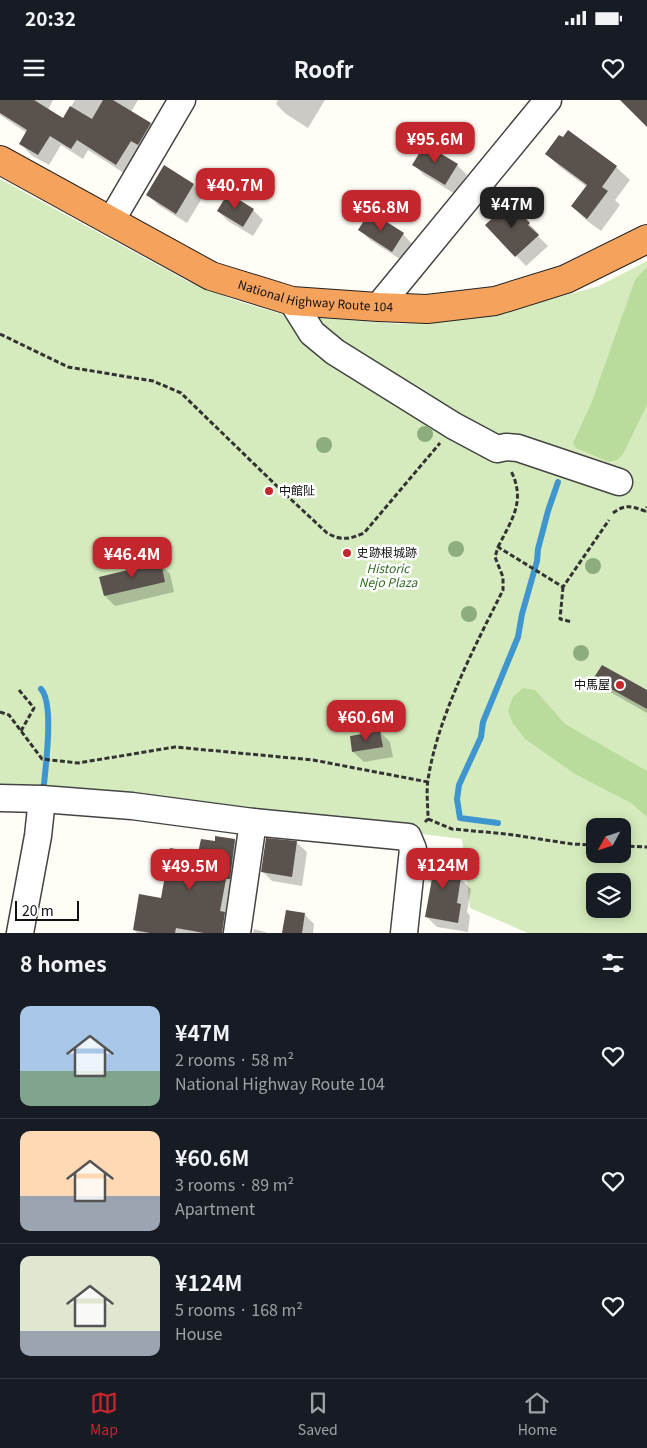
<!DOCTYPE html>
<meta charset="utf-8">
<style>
:root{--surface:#171b24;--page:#242831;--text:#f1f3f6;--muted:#9ea1a6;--line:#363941;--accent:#c4262e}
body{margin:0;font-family:Georgia,"Noto Sans JP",serif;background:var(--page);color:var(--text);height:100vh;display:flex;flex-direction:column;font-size:19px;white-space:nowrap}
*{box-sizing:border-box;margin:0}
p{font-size:16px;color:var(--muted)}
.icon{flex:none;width:28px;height:28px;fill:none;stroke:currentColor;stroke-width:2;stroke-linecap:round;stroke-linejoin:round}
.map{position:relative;height:833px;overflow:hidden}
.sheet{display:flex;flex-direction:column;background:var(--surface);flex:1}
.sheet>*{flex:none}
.needle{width:32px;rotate:230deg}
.fabs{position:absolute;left:586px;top:718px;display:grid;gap:10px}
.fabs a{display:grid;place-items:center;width:45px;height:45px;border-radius:10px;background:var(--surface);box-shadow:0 2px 12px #0003;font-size:25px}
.scale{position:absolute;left:15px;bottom:12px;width:64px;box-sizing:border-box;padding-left:5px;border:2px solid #111;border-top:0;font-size:14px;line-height:18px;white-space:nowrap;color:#111;-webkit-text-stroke:4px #fff;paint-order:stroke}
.price{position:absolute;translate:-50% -42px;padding:0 11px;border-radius:10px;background:var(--accent);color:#fff;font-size:16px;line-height:32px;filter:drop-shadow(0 1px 2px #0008)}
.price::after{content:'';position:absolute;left:50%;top:30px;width:15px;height:11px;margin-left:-8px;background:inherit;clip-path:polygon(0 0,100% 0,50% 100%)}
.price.active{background:#222;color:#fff}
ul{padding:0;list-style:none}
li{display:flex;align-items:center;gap:15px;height:125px;padding:0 20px}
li+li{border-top:1px solid var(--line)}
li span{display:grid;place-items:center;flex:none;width:140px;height:100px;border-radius:10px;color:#555}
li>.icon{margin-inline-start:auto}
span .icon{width:60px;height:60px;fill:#fffc;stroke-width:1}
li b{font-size:21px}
h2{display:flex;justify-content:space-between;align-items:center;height:60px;padding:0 20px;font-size:21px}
.status{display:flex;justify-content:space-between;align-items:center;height:35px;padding:0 25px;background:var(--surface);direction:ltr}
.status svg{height:14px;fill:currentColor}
header{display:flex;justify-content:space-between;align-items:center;height:65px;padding:0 20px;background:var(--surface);font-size:22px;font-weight:700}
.menu{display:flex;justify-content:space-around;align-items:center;height:70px;border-top:1px solid var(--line);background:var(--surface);font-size:14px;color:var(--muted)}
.menu a{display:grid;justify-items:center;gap:2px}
.menu .active{color:var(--accent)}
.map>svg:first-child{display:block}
.green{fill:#d5ebbd;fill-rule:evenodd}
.forest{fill:#b9dc9c}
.shadow{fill:#0003}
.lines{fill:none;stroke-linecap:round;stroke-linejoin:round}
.stream{stroke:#3f96cf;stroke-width:6}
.building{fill:#5a524d}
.minor-casing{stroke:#444;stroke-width:29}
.highway-casing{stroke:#222;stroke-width:30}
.path{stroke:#333;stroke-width:3;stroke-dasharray:5 2.5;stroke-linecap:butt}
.minor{stroke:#fff;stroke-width:26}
.highway{stroke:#f5a25d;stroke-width:28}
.tree{fill:#8dad7f}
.poi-dot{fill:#c4262e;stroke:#fff;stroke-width:2}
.labels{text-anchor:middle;stroke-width:5;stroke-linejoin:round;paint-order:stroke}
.street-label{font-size:12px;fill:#111;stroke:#fff}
.poi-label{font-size:12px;fill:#111;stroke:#fff;text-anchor:start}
.park-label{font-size:12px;font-style:italic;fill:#2f6b1f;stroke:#fff}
</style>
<div class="status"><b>20:32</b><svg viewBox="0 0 49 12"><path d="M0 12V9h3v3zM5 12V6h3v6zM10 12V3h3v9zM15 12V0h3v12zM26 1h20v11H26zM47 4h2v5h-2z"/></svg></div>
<header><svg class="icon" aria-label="menu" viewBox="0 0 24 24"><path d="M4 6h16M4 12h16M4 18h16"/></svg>Roofr<svg class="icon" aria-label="heart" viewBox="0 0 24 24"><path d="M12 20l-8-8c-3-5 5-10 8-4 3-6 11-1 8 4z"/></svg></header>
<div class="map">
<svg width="647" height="833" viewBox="0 0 647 833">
<rect width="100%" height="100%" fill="#fffdf5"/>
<path class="green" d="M0 79 187 181 234 200 285 215 399 224 449 221 530 205 599 186 647 161V833H528L470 808 462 739 405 732 0 691ZM595 726H622V754H595ZM595 781H622V809H595Z"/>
<g class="forest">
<path d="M647 167V305L623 354 617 360 609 362 576 348 573 343 591 304 635 180Z"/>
<path d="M523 588 535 590 565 624 647 671V717L631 703 575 674 525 639 512 622 508 610 513 597Z"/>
</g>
<g class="shadow">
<path d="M0 0H53L48 10 63 20 75 0H138L131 12 150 24 161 35 127 75 88 50 83 59 61 45 49 65 31 55 21 44 27 33 0 15Z"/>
<path d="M278 0H325L308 28 286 14 276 4Z"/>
<path d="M546 54 616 67 630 80 615 100 620 105 601 131 586 120 572 106 587 87 560 67Z"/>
<path d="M414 65H457L467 75 455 94 424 75Z"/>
<path d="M164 67 194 85 204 95 187 123 158 105 148 95Z"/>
<path d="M253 110 263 120 253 136 228 121 218 111Z"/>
<path d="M370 113 403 134 413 145 403 161 370 140 360 130Z"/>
<path d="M520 114 539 134 538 136 548 146 526 166 487 125Z"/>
<path d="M160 464 170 474 174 492 115 506 105 496Z"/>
<path d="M595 579 647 592V613L605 589Z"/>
<path d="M380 632 390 642 393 657 364 662 353 652Z"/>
<path d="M235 740 245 750 233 833H137L134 830 162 799 199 755 216 742Z"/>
<path d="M267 740 297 743 307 752 302 786 272 781 262 771Z"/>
<path d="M453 759 464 770 462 780 471 789 467 812 470 816 468 832 437 827 427 817 432 784 426 778Z"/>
<path d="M287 811 304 814 314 824 313 833H283Z"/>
<path d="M254 829 265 832 267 833H253Z"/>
</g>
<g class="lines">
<g class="stream">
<path d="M41 589C54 603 46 663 44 684"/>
<path d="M498 723 460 718 457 699 459 685 481 637 483 622 518 537 522 514 537 461 538 449 548 411 558 382"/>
</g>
</g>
<g class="building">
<path d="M0 0H34L63 18 70 6 92 19 103 0H113L151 23 138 45 131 41 116 65 77 40 71 49 50 36 38 55 19 44 27 30 0 13Z"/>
<path d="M620 0H647V27Z"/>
<path d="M568 30 617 66 602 87 608 91 587 119 571 106 587 85 545 54 559 35 563 37Z"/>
<path d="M425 44 458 64 445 85 412 65Z"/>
<path d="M164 65 194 84 176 114 146 95Z"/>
<path d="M228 93 254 109 243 127 217 111Z"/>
<path d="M510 102 530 123 528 125 539 135 515 157 485 125Z"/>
<path d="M370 111 404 133 392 152 358 130Z"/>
<path d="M161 462 165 482 104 496 99 477Z"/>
<path d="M602 565 647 590V609L593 579Z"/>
<path d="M380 631 383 647 352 652 350 636Z"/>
<path d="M215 736 235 739 230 779H226L220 811 225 812 222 833H204L176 828 175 833H150L133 830 139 794 161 798 170 748 198 753 201 739 215 741Z"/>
<path d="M266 738 297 741 292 777 261 772Z"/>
<path d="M428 754 454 758 451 776 461 777 457 803 461 804 458 823 425 817 432 779 425 778Z"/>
<path d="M286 810 305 813 302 833H282Z"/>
</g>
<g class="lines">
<g class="minor-casing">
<g id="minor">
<path d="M111 121 182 0"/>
<path d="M292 201 312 233 335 252 454 326 497 349 506 347 518 348 619 382"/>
<path d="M378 207 548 0"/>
<path d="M0 698 42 699 132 706 253 722 408 737 413 749 404 833"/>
<path d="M20 833 38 736 42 699"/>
<path d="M237 833 253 722"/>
</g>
</g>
<g class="highway-casing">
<g id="highway">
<path id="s1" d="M0 60 211 176 292 201 378 207 427 209 495 201 566 179 647 139"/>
</g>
</g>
<g class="path">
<path d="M0 234 68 267 153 281 181 293 282 391 327 433C341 441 350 439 364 433L440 343"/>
<path d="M613 413C625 404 631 406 645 411L647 407"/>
<path d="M498 447C512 419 526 401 511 371"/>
<path d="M563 487 560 519 572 522"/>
<path d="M19 590 34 608 21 631"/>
<path d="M0 612 9 615 42 659 78 663 175 647 313 660 428 682"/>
<path d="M428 719 452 729 507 734 572 744 595 745"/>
<path d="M425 722 428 719C428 706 426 692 428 680 437 618 475 546 503 490V477L495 457 498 447 563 487 609 420"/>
<path d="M622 746 647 747"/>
</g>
<use href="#minor" class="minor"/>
<use href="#highway" class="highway"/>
</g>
<g class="tree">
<circle cx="425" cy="334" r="8"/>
<circle cx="324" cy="345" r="8"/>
<circle cx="456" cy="449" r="8"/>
<circle cx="593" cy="466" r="8"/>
<circle cx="469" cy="514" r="8"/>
<circle cx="581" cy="553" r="8"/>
</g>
<g class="poi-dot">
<circle cx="269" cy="391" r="5"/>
<circle cx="347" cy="453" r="5"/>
<circle cx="620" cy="585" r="5"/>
</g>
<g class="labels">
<g class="street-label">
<text dy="4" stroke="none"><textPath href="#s1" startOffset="348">National Highway Route 104</textPath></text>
</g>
<g class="poi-label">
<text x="279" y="395">中館阯</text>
<text x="357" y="457">史跡根城跡</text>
<text x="610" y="589" text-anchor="end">中馬屋</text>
</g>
<g class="park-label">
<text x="388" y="473">Historic<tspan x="388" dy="14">Nejo Plaza</tspan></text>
</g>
</g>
</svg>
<div class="fabs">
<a><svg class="needle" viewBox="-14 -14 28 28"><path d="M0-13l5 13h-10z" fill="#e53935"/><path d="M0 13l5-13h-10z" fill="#9ea1a6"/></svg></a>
<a><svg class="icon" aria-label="layers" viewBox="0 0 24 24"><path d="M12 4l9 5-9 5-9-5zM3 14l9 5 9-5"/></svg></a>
</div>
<div class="scale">20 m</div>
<b class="price" style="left:435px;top:64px">¥95.6M</b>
<b class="price" style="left:235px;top:110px">¥40.7M</b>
<b class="price active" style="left:512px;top:129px">¥47M</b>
<b class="price" style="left:381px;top:132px">¥56.8M</b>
<b class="price" style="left:132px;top:479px">¥46.4M</b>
<b class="price" style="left:366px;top:642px">¥60.6M</b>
<b class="price" style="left:443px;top:790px">¥124M</b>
<b class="price" style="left:190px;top:791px">¥49.5M</b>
</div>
<section class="sheet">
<h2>8 homes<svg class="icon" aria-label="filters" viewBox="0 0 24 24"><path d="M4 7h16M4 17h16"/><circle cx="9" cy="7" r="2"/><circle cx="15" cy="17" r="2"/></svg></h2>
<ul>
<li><span style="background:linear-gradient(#a9c7e8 65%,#7fa58c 0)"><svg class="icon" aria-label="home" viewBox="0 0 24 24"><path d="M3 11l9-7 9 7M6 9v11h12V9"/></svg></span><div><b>¥47M</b><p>2 rooms · 58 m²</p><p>National Highway Route 104</p></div><svg class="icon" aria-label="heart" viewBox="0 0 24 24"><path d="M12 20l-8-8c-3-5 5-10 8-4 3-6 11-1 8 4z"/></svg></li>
<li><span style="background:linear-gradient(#ffd9b3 65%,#9aa5b1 0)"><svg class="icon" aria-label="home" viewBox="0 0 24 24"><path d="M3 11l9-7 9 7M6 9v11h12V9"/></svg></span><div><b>¥60.6M</b><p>3 rooms · 89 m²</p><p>Apartment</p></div><svg class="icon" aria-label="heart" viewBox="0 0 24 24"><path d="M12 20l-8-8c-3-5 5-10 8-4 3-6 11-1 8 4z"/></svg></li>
<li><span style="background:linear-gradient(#dfe7d0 75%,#9aa5b1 0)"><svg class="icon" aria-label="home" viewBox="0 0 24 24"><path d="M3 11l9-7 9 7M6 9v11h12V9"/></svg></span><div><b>¥124M</b><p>5 rooms · 168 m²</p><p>House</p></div><svg class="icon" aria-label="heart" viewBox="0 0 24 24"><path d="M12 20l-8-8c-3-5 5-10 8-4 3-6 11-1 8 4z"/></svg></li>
</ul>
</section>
<nav class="menu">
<a class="active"><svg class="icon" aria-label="map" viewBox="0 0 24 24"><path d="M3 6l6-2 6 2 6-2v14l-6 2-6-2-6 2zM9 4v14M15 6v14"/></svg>Map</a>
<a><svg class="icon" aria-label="saved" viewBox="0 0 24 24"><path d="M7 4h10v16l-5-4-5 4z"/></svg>Saved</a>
<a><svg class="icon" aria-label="home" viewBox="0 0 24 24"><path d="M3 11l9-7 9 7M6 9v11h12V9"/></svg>Home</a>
</nav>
